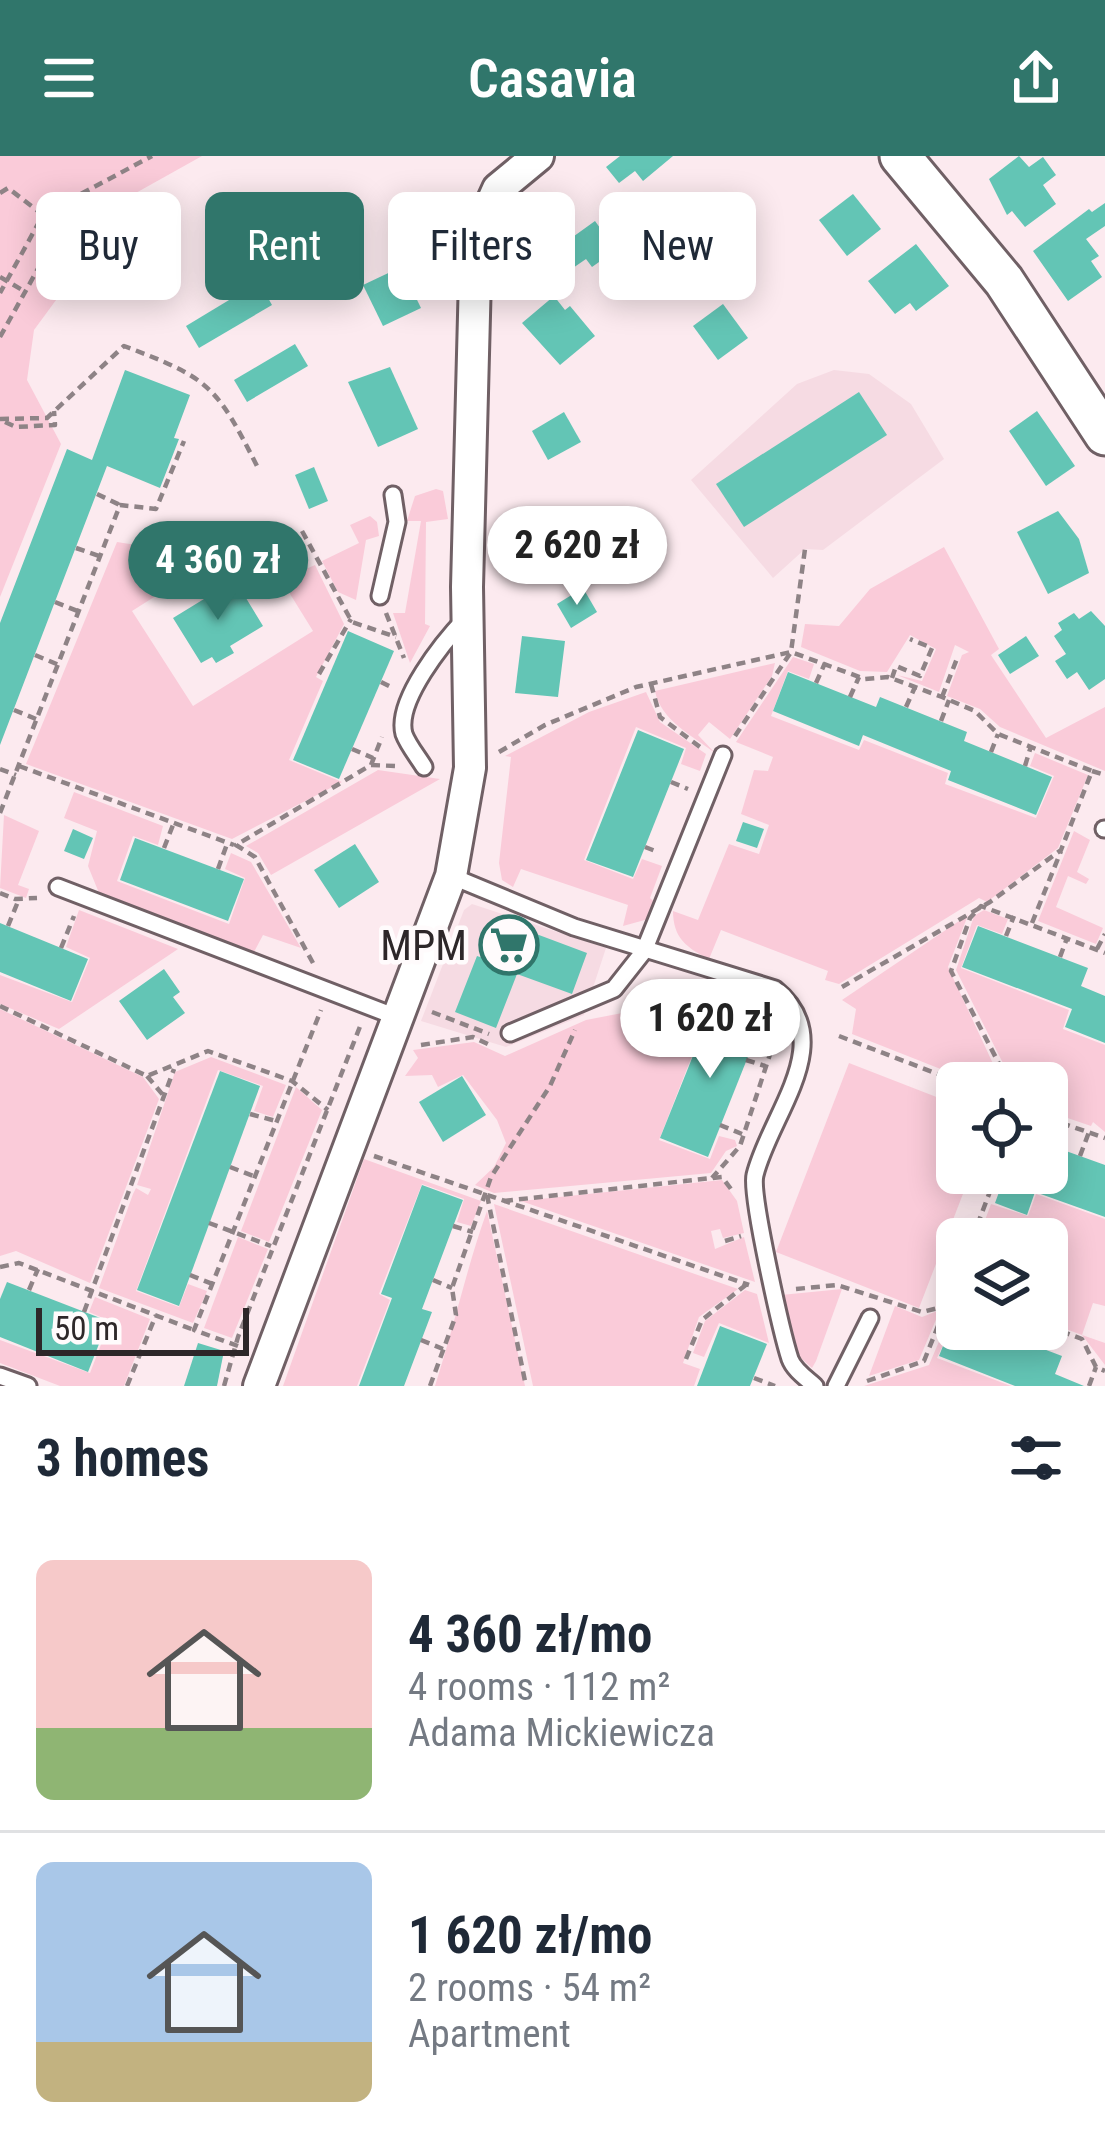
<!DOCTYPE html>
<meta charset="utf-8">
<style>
:root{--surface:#fff;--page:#f6f6f7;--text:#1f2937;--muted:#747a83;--line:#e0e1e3;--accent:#30766b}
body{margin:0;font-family:"Roboto Condensed",sans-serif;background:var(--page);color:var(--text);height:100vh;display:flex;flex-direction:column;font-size:45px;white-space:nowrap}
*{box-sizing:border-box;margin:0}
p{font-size:39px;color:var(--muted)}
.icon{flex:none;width:66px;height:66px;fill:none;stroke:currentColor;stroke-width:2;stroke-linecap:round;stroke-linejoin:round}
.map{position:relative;height:1230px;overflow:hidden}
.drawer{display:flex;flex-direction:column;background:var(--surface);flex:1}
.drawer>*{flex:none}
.hud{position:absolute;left:36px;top:36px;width:1035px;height:108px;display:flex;gap:24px}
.buttons{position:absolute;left:936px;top:906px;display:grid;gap:24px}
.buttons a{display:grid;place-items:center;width:132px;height:132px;border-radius:18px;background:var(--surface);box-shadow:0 6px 30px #0003;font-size:60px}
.scale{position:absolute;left:36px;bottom:30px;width:213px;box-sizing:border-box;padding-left:12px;border:6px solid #2d2729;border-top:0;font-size:33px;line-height:42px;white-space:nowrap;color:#2d2729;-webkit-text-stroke:9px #fffbfc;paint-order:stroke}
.price{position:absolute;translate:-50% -102px;padding:0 27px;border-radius:42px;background:#fff;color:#222;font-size:39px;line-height:78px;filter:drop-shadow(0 3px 6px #0008)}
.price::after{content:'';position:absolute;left:50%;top:72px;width:36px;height:27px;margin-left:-18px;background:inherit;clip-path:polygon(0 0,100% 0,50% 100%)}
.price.current{background:var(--accent);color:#fff}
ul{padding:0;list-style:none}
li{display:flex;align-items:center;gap:36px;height:300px;padding:0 36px}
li+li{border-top:3px solid var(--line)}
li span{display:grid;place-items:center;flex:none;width:336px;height:240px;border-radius:18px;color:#555}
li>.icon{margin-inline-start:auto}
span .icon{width:144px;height:144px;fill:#fffc;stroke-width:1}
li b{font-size:51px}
h2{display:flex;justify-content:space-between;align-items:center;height:144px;padding:0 36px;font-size:51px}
.tag{padding:0 42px;border-radius:18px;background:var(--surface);box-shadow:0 6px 30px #0003;font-size:42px;line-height:108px}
.tag.current{background:var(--accent);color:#fff}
header{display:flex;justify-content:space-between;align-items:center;height:156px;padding:0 36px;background:var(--accent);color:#fff;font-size:54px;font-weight:600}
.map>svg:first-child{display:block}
.built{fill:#f6dbe3}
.green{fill:#facbd9}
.building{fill:#63c5b5}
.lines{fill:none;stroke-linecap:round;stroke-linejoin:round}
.service-casing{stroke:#706065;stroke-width:21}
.minor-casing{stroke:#706065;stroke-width:36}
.tertiary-casing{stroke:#706065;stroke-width:45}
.path{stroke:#8e8386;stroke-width:4.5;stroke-dasharray:9 6;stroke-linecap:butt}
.service{stroke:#fff;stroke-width:15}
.minor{stroke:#fff;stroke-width:30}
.tertiary{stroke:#fff;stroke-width:39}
.labels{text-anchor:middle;stroke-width:9;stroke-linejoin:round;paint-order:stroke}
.poi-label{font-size:42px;fill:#2d2729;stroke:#fffbfc;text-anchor:end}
</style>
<header><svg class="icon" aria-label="menu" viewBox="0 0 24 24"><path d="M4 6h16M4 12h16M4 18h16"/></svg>Casavia<svg class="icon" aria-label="share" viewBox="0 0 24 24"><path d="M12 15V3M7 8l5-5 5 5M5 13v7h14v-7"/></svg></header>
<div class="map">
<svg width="1105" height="1230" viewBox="0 0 1105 1230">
<rect width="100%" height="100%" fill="#fceaef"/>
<g class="built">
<path d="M834 214 869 218 911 248 944 303 823 394 805 393 773 422 691 324 797 228Z"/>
<path d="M472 748 606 792 584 859 506 891 421 865 464 754Z"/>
</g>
<g class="green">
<path d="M0 0H202L134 38 34 174 27 224 61 288 0 441Z"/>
<path d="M436 333 443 335 448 363 426 366 425 468 430 470 410 507 393 457H405L421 365H407L415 340Z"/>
<path d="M370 360 377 366 379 380 366 384 356 444 338 436 322 405 359 387 350 369Z"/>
<path d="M237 376 276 380 259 388 252 379 132 455 193 550 313 475 274 412 296 393 306 413 315 409 344 468 316 521 323 525 289 604 342 626 232 683 26 608 117 386 199 399Z"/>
<path d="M944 391 999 493 991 499 1046 582 1105 551V615L1000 571 980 553 947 540 962 499 969 496 955 489 939 536 897 519 922 525 936 493 910 479 887 516 860 515 801 491 805 468 839 470 870 433Z"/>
<path d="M793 501 814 508 809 523 788 515 771 560 859 594 864 584 948 617 945 628 1036 662 1054 620 1030 610 1035 597 1088 619 1058 692 987 746 979 742 839 828 825 824 828 815 721 774 709 803C687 792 673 782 673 755L698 764 729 688 759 698 769 669 741 658 754 614 768 615 773 601 736 586Z"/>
<path d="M775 507 772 520 730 583 709 566 698 579 715 597C692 579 661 565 655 535Z"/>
<path d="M646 536 660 566 706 598 700 615 681 608 686 592 636 571 584 704 633 723 642 703 662 710 650 742 659 750 652 762 623 770 628 749 521 713 513 731 502 724 499 707 511 601 505 600 589 556Z"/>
<path d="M378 614 440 623 271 719 258 697 246 690Z"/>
<path d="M74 636 163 670 158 689 133 680 117 725 229 768 245 722 225 713 231 697 251 706 301 792 263 779 253 798 99 737 88 710 97 675 64 662Z"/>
<path d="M4 659 39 675 18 729 29 733 26 742 0 732Z"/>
<path d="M1074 675 1090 684 1077 716 1089 723 1086 728 1068 720 1056 751 1103 772 1096 788 1038 765Z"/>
<path d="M79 754 178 793 59 873 0 848V819L72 846 90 802 66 791Z"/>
<path d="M984 754 1008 763 1002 778 977 769 961 812 1069 854 1063 873 1105 889V976L1093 966 1091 970 1047 955V927H1013L956 814 974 760Z"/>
<path d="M968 759 948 811 1002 927H976L852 878 856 853 842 844Z"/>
<path d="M700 842 760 864 771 881 770 889 757 883 762 868 712 849 659 984 710 1003 719 980 735 984 737 990 726 995 711 1017 494 1037 475 1029 494 1011 506 987 497 964 463 919 438 931 432 919 405 920 418 902 413 894 474 886 505 900 586 864Z"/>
<path d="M0 853 143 921 159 943 90 1127 16 1095 0 1100Z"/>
<path d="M211 901 286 929 273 961 254 955 263 930 218 914 136 1135 179 1151 188 1128 207 1135 193 1167 99 1132 133 1038 136 1032 148 1039 151 1033 137 1029 175 916Z"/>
<path d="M849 907 957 949V1017H971L919 1152 776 1096Z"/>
<path d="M296 931 322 954 269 1086 241 1075Z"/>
<path d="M364 1003 481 1045 471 1070 457 1066 464 1043 422 1028 379 1138 390 1144 357 1230H283Z"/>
<path d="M722 1024 737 1045 744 1077 723 1082 720 1073 711 1075 715 1093 744 1081 755 1126 521 1045Z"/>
<path d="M1036 1038 1105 1063V1150L1093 1147 1082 1179 1105 1187V1209L1082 1179 1047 1166V1083H978L991 1048 1028 1060Z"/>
<path d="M494 1048 738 1133 699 1161 683 1207 700 1213 694 1230H533Z"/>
<path d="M487 1055 525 1230H435C454 1171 466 1114 487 1055Z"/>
<path d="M238 1081 268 1093 232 1182 204 1172Z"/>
<path d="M842 1133 816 1205 812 1212 795 1197 781 1139Z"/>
<path d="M745 1134 757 1138 769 1187 719 1167 704 1201 693 1197 705 1165Z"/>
<path d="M95 1141 150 1163 124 1230H60L0 1207V1184L90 1217 110 1165 89 1156Z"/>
<path d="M957 1143V1159L937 1202 1011 1230H864L929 1209Z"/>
<path d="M895 1150 922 1161 940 1154 919 1204 869 1220Z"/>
</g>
<g class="building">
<path d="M620 0H673L643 25 635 15 619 27 606 11Z"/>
<path d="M1019 0 1029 11 1043 1 1056 19 1043 29 1056 48 1025 71 1012 55 1007 59 989 23Z"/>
<path d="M853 38 881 73 847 100 819 64Z"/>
<path d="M1105 47V70L1086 83 1099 100 1091 105 1102 121 1068 145 1033 95 1089 53 1092 56Z"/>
<path d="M595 65 616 94 592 111 586 103 570 114 541 85 561 71 570 83Z"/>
<path d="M916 88 949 130 916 155 910 147 895 158 868 125Z"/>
<path d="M401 111 421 152 383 170 363 129Z"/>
<path d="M259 126 272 149 199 192 186 170Z"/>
<path d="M554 140 565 154 570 150 595 180 560 209 522 167Z"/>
<path d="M723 148 748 182 718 204 693 170Z"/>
<path d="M295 188 308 210 247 246 234 224Z"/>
<path d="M390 211 418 273 378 291 348 226Z"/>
<path d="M125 214 190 239 174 282 179 283 160 332 107 310 0 589V467L67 293 92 304Z"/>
<path d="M859 236 887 279 744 371 716 328Z"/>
<path d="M1037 255 1075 310 1046 330 1009 275Z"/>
<path d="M564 256 581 286 548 304 532 275Z"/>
<path d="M314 311 328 345 309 353 295 319Z"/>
<path d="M1058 355 1079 383 1089 417 1048 438 1017 376Z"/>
<path d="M536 370 566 415 549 426 520 381Z"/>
<path d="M235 424 263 470 230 490 234 497 216 507 212 501 201 507 173 462Z"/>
<path d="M583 432 597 456 571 472 557 448Z"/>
<path d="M1091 455 1105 470V523L1089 534 1077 516 1067 523 1055 505 1066 498 1054 480 1062 474 1058 467 1074 457 1079 463Z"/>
<path d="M348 475 394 495 339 623 293 604Z"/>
<path d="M522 480 565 485 558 541 515 537Z"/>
<path d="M1026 480 1039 500 1010 518 998 499Z"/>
<path d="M788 516 876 551 880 541 967 576 964 585 1052 621 1036 659 948 624 951 615 863 579 859 590 773 555Z"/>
<path d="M638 574 684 593 633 721 586 704Z"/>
<path d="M743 666 764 673 757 692 736 685Z"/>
<path d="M73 673 93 682 84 703 64 695Z"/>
<path d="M135 682 244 723 228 765 120 724Z"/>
<path d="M355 688 379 726 339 752 314 714Z"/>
<path d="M0 767 88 803 71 845 0 816Z"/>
<path d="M978 770 1088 812 1081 830 1105 840V887L1065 871 1072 853 962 811Z"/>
<path d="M531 776 587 797 572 838 517 818 496 872 455 856 477 800 486 803 494 785 509 778 527 785Z"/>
<path d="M164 813 180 836 173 841 185 857 147 884 119 845Z"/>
<path d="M713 850 761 868 708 1001 660 982Z"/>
<path d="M220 915 260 930 179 1150 137 1134Z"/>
<path d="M462 920 486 959 443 986 419 946Z"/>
<path d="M1047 981 1054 984 1052 990 1105 1009V1061L1035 1036 1027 1059 995 1047 1006 1017H1047Z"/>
<path d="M422 1029 463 1044 422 1153 432 1156 404 1230H359L392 1142 381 1138Z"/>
<path d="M7 1126 108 1165 88 1216 0 1181V1143Z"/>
<path d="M957 1155V1173H991L1062 1200 1055 1218 1084 1230H1015L939 1200Z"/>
<path d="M720 1170 767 1188 750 1230H697Z"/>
<path d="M198 1187 224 1195 217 1230H184Z"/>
</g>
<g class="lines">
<g class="service-casing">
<g id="service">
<path d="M380 440 397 366 393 339"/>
<path d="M424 611C418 601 408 589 404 578 395 545 444 485 466 462"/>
<path d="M1104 673H1105"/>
<path d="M451 720 574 771 775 833C840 885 770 958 755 1019 750 1038 782 1178 790 1203 794 1214 806 1222 815 1230"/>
<path d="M58 731 399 862"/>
<path d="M510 877 614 833 644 795 723 599"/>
<path d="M0 1220 28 1230"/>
<path d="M836 1230 870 1162"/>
</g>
</g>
<g class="minor-casing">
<path id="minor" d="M259 1230 451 720 470 612 467 431 476 82 498 33 538 0"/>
</g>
<g class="tertiary-casing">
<path id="tertiary" d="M900 0 1004 125 1105 279"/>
</g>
<g class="path">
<path d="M0 37 8 32 43 59 0 137"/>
<path d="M0 121 24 135"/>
<path d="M0 181 79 39 152 0"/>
<path d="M0 263 47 262 124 190C209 222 216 229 257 310"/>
<path d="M5 266 16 271 55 269 54 255"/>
<path d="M97 338 120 349"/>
<path d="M302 375 352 466 396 481"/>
<path d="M76 392 102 401"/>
<path d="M55 446 80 456"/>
<path d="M386 457 404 502"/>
<path d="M35 499 59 509"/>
<path d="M319 518 351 463"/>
<path d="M892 522 896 510 920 520 932 492 910 483"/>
<path d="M381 526 393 532"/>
<path d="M816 527 825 507"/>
<path d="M651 528 660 561 704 594"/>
<path d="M850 541 859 521"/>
<path d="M942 541 958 500"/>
<path d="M906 551 915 531"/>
<path d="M14 554 36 563"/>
<path d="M941 565 949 544"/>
<path d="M735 580 791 496 865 523 888 521 942 541 975 555 998 578 1092 615 1061 694 990 746 842 831"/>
<path d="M352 593 373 602"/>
<path d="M499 596 545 569 636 531 791 496 805 393"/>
<path d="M991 596 998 578"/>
<path d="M371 609 395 610"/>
<path d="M19 610 234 689"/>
<path d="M1025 610 1031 590"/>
<path d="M0 613 16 619"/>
<path d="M1092 615 1105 619"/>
<path d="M671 626 688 633"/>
<path d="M0 657 120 349 156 353 184 285"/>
<path d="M645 691 658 696"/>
<path d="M164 692 173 669"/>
<path d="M218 713 227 688"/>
<path d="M0 737 15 743 37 742"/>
<path d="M1032 767 1061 695"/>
<path d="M8 770 19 743"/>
<path d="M1006 780 1014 760"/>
<path d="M61 792 74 760"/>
<path d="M1097 793 1105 778"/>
<path d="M1060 801 1067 782"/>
<path d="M313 807 255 701 236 689 371 609 382 581"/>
<path d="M0 850 147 920 208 895 292 925 328 954"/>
<path d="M626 854 701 839 769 865 775 883 740 990 712 1022"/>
<path d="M432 856 489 878"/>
<path d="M839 880 961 927"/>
<path d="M421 889 473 881 492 890"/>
<path d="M746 904 765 910"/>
<path d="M147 920 163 939"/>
<path d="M1009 927 951 815 970 762 981 750 1105 797"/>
<path d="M250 958 276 965"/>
<path d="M1047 962 1105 982"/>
<path d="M720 969 742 978"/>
<path d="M374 1000 749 1129"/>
<path d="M1080 1000 1089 976"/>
<path d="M230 1011 256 1021"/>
<path d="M487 1039 526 1230"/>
<path d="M504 1045 712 1022 722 1021 731 1033"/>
<path d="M209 1067 271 1090"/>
<path d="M453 1070 473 1076"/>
<path d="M972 1083 997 1017"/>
<path d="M725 1085 741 1080"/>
<path d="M0 1111 19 1107 194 1174"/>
<path d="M190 1119 215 1129"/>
<path d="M433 1124 452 1132"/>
<path d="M796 1133 837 1129 922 1156 946 1150 957 1122"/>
<path d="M29 1134 38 1113"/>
<path d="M84 1156 174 913"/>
<path d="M1047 1170 1082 1183 1096 1211 1105 1215"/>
<path d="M421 1184 443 1193"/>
<path d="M238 1190 194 1174 321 854"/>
<path d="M1038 1191 1045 1173"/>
<path d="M686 1203 702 1164 747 1128"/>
<path d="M754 1222 775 1230"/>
<path d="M867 1225 924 1205 946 1150"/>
<path d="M127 1230 156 1159"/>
<path d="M224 1230 238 1181 361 868"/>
<path d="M430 1230 456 1159 452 1132 491 1021 550 930 575 874"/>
<path d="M1089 1230 1096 1211"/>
</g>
<use href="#service" class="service"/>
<use href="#minor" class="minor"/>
<use href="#tertiary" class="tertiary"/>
</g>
<defs>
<g id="supermarket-ring" transform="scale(3)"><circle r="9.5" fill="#fffbfc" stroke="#30766b" stroke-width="1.5"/><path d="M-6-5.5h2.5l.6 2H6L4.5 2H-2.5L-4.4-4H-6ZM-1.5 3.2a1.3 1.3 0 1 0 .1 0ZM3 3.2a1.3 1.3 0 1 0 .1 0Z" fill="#30766b"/></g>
</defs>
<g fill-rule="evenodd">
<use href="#supermarket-ring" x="509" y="789"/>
</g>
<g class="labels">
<g class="poi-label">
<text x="467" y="804">MPM</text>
</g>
</g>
</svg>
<div class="buttons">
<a><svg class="icon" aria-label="locate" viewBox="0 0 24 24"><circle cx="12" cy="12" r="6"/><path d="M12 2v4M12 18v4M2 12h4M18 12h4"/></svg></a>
<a><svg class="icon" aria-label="layers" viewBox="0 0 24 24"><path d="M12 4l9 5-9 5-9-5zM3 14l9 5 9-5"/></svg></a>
</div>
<div class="scale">50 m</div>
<b class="price" style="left:577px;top:452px">2 620 zł</b>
<b class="price current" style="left:218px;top:467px">4 360 zł</b>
<b class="price" style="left:710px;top:925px">1 620 zł</b>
<div class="hud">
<a class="tag">Buy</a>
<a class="tag current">Rent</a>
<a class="tag">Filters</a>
<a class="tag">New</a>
</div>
</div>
<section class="drawer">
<h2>3 homes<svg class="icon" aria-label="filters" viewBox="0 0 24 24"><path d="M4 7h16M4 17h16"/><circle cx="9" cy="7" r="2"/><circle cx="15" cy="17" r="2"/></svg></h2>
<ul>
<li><span style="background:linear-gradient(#f6c9c9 70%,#8fb573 0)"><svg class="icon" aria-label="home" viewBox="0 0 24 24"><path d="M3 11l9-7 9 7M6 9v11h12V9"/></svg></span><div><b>4 360 zł/mo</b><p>4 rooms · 112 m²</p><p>Adama Mickiewicza</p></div></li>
<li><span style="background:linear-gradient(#a9c7e8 75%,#c2b280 0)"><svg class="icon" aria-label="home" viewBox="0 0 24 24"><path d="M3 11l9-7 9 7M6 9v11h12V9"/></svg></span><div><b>1 620 zł/mo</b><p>2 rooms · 54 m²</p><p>Apartment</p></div></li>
</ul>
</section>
